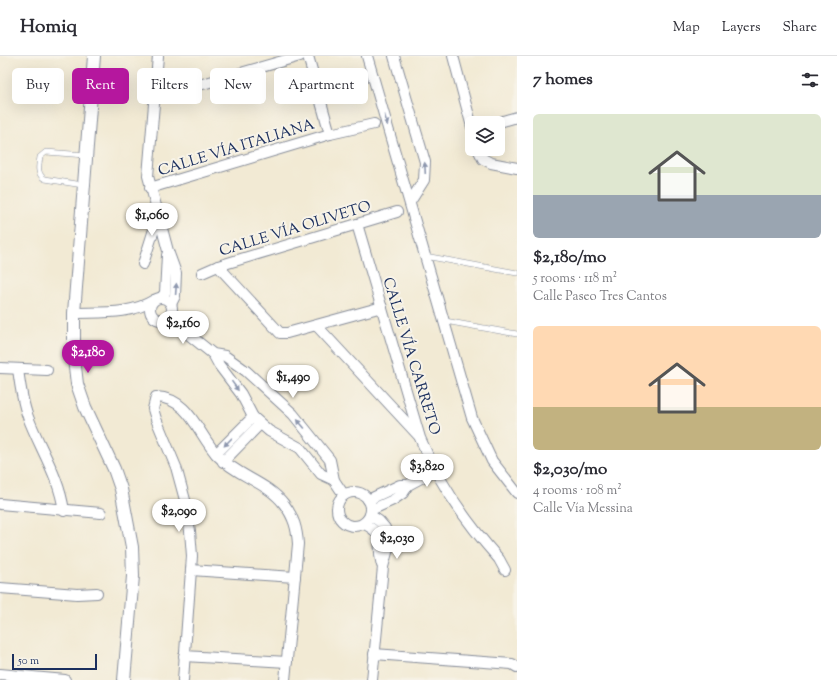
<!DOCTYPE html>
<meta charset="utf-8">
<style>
:root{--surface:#fff;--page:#f2f2f3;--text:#2b2b33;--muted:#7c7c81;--line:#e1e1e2;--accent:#b5179e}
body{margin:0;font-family:"Sorts Mill Goudy",serif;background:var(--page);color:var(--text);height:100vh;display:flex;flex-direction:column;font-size:15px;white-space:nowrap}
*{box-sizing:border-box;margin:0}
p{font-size:13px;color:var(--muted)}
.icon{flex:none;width:22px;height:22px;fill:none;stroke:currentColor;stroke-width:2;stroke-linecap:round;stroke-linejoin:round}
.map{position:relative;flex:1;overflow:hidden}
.side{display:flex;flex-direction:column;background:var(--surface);width:320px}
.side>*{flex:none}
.top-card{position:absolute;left:12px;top:12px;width:380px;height:36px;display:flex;gap:8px}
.fabs{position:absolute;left:465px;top:60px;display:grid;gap:8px}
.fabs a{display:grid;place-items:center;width:40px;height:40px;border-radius:6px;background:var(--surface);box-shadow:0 4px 16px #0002;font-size:20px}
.scale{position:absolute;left:12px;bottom:10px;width:85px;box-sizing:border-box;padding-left:4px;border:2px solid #1b2f5e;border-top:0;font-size:11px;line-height:14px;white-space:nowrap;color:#1b2f5e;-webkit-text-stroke:3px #f7f3e8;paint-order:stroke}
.price{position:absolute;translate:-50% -34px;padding:0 9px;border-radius:14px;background:#fff;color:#222;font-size:13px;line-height:26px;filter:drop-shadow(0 1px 2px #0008)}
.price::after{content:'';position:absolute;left:50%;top:24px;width:12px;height:9px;margin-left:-6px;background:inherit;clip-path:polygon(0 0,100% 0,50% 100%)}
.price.on{background:var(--accent);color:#fff}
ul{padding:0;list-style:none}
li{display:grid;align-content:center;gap:8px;height:212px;padding:0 16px}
li span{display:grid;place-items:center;height:124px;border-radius:6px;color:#555}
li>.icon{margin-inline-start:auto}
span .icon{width:72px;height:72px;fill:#fffc;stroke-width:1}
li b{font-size:17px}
h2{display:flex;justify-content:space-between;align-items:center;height:48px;padding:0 16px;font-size:17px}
.pill{padding:0 14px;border-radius:6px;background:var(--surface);box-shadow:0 4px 16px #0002;font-size:14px;line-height:36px}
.pill.on{background:var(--accent);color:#fff}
header{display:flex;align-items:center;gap:24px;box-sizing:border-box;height:56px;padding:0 20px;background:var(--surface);border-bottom:1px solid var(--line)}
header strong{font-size:19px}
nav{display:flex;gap:22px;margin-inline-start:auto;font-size:14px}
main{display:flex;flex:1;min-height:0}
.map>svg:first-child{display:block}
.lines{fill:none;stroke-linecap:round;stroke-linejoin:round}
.service-casing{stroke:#868c99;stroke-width:6}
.minor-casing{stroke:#868c99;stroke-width:12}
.tertiary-casing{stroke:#868c99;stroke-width:14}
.service{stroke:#fff;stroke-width:5}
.minor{stroke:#fff;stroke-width:10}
.tertiary{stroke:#fff;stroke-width:12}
.oneway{fill:#8d97ae}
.labels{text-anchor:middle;stroke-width:4;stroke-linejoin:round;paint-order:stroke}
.street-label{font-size:15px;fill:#1b2f5e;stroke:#f7f3e8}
</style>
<header>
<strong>Homiq</strong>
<nav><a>Map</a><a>Layers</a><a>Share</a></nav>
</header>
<main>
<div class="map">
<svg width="517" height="624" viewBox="0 0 517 624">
<rect width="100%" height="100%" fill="#f7f3e8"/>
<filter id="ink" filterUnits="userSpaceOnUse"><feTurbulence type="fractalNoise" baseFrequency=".025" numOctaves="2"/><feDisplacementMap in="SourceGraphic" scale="8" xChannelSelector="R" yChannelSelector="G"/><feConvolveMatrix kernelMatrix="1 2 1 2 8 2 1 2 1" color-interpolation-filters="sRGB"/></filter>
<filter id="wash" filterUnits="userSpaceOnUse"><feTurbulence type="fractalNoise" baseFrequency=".012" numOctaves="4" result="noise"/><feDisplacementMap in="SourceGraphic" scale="16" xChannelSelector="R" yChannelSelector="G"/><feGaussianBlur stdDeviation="0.9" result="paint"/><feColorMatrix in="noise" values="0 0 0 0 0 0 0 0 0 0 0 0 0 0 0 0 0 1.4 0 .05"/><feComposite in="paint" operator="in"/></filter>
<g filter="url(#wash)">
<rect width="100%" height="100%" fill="#f2ead4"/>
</g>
<g filter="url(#ink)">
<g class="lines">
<g class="service-casing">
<g id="service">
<path d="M83 129 45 123C36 118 39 109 40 101L46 96 85 99"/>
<path d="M425 200 517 217"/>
<path d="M445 265 517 278"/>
</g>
</g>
<g class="minor-casing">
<g id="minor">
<path d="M158 0 148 120 168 195 176 217 175 240 171 248"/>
<path d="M308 0 330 78"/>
<path d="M367 0 472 362 492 405 517 437"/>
<path d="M394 0 425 106 424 124 410 146"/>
<path d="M453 0 472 71"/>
<path d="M154 42 300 0"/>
<path d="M496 67 517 61"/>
<path d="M478 93 483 103 491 107 517 112"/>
<path d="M150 132 330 78 374 68"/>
<path d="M357 168 420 382C439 428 466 466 499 503L505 514"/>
<path d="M143 208 158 161"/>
<path d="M218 210 280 277H287L382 251"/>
<path d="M202 217 218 210 397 156"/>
<circle cx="161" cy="253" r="11"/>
<path d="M161 242 165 237 167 199"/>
<path d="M74 257C102 256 130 259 154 244"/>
<path d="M168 262 213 298 225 300 246 315 293 358 330 404 334 424 344 439"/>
<path d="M316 269 418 379"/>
<path d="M213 298 219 309 241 338 253 361 269 375 300 392 321 418 334 424"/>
<path d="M0 312 47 314"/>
<path d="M18 313C20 329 22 345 28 361 40 393 59 420 64 455"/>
<path d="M216 398 253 361"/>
<path d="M223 406 260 368"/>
<circle cx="354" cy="453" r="17"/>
<path d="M368 444 400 429H408"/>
<path d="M0 448 101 457"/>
<path d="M371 454 393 444 403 437 408 429 434 415"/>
<path d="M370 459 379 465 385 472 389 489 383 511 372 624"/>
<path d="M364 468C387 478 376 491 382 509"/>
<path d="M191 514 295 521"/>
<path d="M0 532 77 538 97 537"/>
<path d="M374 598 512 608 517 611"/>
<path d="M184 600 287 606"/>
<path d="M0 618 65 624"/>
<path d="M183 624 192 500 190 475 185 444 176 411 156 363 153 353 156 341C190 342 198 379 218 400 237 420 267 426 284 448 294 461 297 473 298 488L285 624"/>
</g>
</g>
<g class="tertiary-casing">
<path id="tertiary" d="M94 0 74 257V302L77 328 85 351 114 413 121 433 132 491 133 520 124 624"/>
</g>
<use href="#service" class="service"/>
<use href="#minor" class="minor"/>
<use href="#tertiary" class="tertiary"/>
</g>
<defs><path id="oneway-solid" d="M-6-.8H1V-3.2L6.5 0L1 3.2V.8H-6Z"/></defs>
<g class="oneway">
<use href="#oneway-solid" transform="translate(386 64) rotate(74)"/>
<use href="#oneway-solid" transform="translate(425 112) rotate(-93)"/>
<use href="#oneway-solid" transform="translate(176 233) rotate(-86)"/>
<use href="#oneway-solid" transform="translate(235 330) rotate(54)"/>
<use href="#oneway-solid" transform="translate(301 368) rotate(-130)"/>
<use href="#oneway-solid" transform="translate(228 386) rotate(134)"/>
</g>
</g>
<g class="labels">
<g class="street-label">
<text transform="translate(236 91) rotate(-17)" y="5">CALLE VÍA ITALIANA</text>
<text transform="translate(295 172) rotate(-17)" y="5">CALLE VÍA OLIVETO</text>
<text transform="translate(412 300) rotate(73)" y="5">CALLE VÍA CARRETO</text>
</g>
</g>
</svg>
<div class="fabs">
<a><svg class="icon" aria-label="layers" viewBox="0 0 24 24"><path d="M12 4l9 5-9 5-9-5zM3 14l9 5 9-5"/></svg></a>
</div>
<div class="scale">50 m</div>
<b class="price" style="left:152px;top:181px">$1,060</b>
<b class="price" style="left:183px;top:289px">$2,160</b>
<b class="price on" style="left:88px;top:318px">$2,180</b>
<b class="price" style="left:293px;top:343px">$1,490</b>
<b class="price" style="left:427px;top:432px">$3,820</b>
<b class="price" style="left:179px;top:477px">$2,090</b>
<b class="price" style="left:397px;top:504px">$2,030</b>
<div class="top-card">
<a class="pill">Buy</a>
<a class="pill on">Rent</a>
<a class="pill">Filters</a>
<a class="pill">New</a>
<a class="pill">Apartment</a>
</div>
</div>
<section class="side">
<h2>7 homes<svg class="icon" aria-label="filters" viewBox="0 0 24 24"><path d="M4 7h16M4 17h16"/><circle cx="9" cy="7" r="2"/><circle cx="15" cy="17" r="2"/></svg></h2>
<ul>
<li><span style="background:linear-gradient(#dfe7d0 65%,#9aa5b1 0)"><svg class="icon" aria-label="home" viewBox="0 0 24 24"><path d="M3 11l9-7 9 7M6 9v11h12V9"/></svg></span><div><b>$2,180/mo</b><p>5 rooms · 118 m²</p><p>Calle Paseo Tres Cantos</p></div></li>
<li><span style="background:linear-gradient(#ffd9b3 65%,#c2b280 0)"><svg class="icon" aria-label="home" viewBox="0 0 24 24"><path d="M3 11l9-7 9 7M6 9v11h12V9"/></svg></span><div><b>$2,030/mo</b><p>4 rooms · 108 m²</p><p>Calle Vía Messina</p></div></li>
</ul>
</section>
</main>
